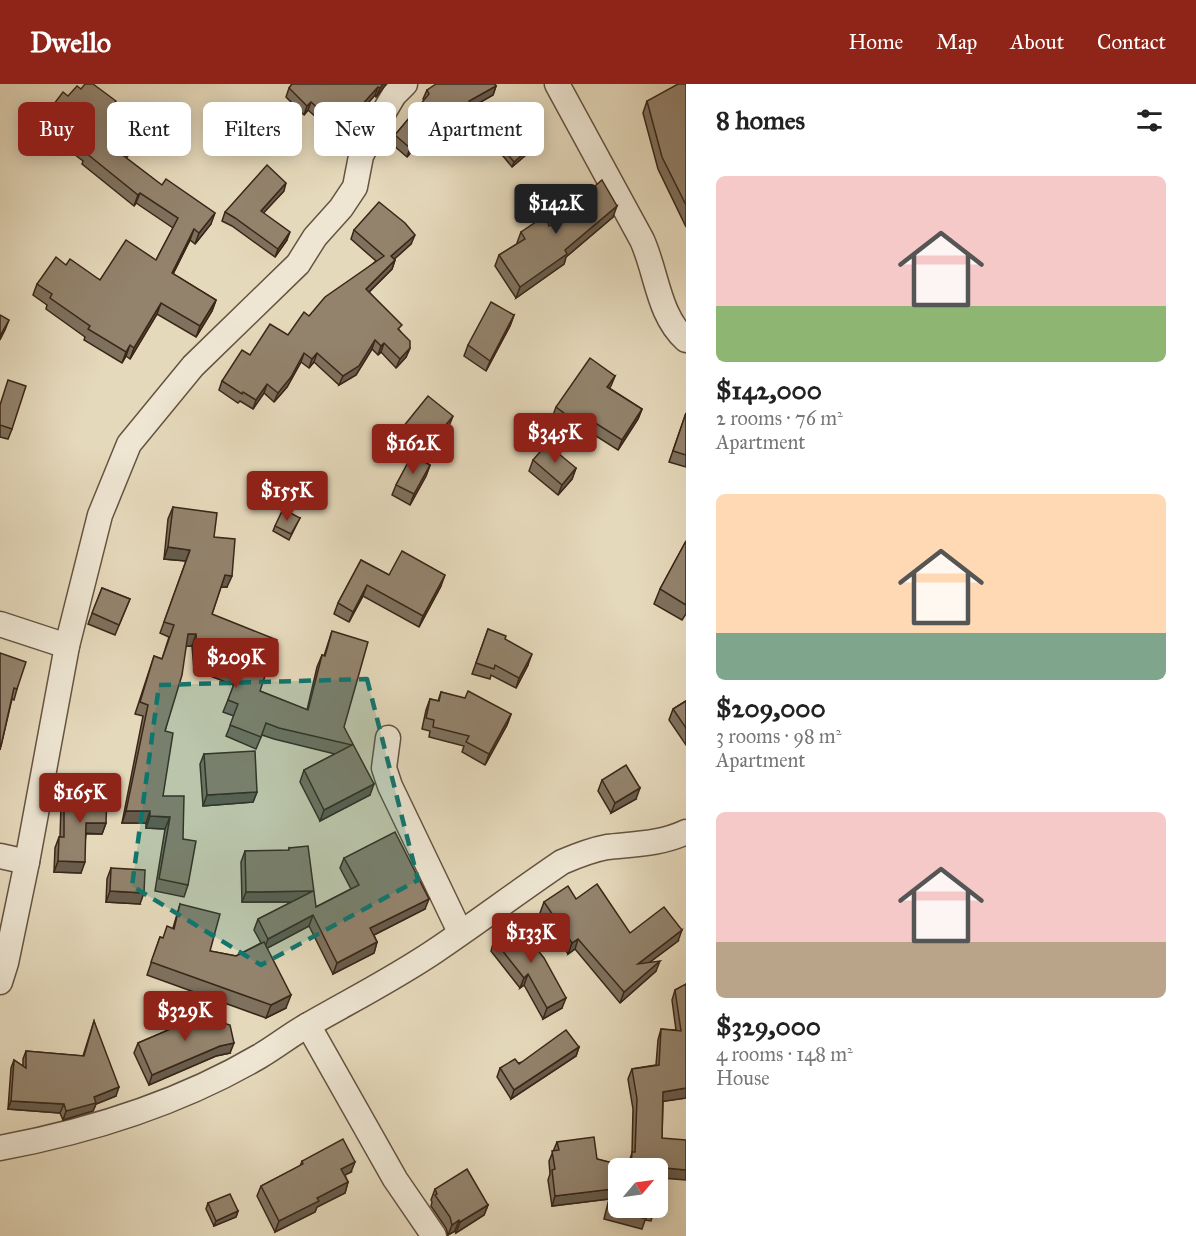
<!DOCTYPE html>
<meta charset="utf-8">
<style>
:root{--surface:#fff;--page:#f2f2f2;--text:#222;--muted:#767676;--accent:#8f2418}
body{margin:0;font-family:"IM FELL Great Primer",serif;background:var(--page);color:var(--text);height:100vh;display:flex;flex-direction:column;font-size:22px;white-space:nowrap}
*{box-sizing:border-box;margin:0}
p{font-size:20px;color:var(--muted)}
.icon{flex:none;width:33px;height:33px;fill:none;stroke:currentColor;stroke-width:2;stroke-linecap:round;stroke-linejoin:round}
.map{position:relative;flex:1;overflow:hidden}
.side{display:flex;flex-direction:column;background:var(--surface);width:510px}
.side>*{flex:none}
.hud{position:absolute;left:18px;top:18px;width:570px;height:54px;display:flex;gap:12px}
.needle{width:39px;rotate:61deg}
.controls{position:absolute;left:608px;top:1074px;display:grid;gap:12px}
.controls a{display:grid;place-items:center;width:60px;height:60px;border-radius:9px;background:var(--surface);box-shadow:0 3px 15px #0003;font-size:30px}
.price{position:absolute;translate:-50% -51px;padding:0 14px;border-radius:6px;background:var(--accent);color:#fff;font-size:20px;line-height:39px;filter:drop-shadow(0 2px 3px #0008)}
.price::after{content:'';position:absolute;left:50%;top:36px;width:18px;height:14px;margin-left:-9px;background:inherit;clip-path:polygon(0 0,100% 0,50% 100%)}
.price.on{background:#222;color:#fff}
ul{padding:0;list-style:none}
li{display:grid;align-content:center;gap:12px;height:318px;padding:0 30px}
li span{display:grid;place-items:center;height:186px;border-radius:9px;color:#555}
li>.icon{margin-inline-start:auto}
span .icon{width:108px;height:108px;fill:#fffc;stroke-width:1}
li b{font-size:26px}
h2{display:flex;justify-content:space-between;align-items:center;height:72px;padding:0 30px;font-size:26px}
.pill{padding:0 21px;border-radius:9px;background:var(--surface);box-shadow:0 3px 15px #0003;font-size:21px;line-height:54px}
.pill.on{background:var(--accent);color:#fff}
header{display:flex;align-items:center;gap:36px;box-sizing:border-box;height:84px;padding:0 30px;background:var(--accent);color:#fff}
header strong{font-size:28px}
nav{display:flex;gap:33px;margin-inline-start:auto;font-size:21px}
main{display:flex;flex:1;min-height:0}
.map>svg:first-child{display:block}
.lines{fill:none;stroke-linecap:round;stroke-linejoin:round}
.minor-casing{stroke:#655341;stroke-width:27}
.minor{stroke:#eee6d3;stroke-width:24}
.wall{fill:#7e715e;stroke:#3a2618;stroke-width:1.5}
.shaded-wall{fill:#675c4c;stroke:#3a2618;stroke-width:1.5}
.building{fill:#93836d;stroke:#3a2618;stroke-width:1.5}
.marked{fill:#0f766e;fill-opacity:0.2;stroke:#0f766e;stroke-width:4.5;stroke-dasharray:12 8;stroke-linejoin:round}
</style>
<header>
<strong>Dwello</strong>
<nav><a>Home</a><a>Map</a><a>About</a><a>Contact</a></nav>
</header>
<main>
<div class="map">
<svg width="686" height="1152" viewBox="0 0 686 1152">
<rect width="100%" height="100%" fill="#e5d9bb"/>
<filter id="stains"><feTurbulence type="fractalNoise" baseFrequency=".00333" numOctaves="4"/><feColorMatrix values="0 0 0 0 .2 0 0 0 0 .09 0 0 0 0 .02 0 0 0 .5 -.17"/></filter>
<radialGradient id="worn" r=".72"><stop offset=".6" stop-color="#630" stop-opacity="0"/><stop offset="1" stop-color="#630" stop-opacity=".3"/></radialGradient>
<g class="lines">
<g class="minor-casing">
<g id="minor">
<path d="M557 0 642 156C657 189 658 231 686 256"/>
<path d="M0 540 67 562"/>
<path d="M388 654 384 684 390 702 460 848"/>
<path d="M0 772 27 778"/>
<path d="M0 898 6 879 27 778 67 562 100 431 129 360 193 282 298 180 315 153 341 124 355 103 361 72 378 38 394 11 405 0"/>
<path d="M308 941 395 1095 434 1152"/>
<path d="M0 1064C91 1047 180 1019 260 972 277 962 293 949 310 940 352 916 395 894 435 867 478 838 519 807 562 778 576 772 591 766 607 763 634 760 661 760 686 748"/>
</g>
</g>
<use href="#minor" class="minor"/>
</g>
<g class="wall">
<path d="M292 0H386L376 13 375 11 338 53 308 26 304 31 286 13 289 4Z"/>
<path d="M686 0V143L658 85 643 29 647 17Z"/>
<path d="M496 2 493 11 470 24 468 31 440 46 436 39 407 73 392 60 395 51 424 17 423 15 427 6Z"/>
<path d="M112 26 141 48 137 59 126 74 211 140 195 160 190 156 173 190 216 216 212 227 196 253 157 230 130 275 126 272 122 279 84 256 85 253 46 225 47 221 33 211 37 200 66 181 100 196 156 176 173 144 136 119 134 122 82 80 83 77 40 44 44 33Z"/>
<path d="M496 56 527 70 512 83 494 61Z"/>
<path d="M284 107 263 129 287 156 275 173 232 142 222 137 225 128Z"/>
<path d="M613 133 566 173 564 180 516 214 495 182 499 171 517 160V159L521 148 549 142Z"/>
<path d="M354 146 411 160 394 175 395 176 392 185 369 208 400 247 410 264 406 273 396 284 381 268 378 271 372 265 356 291 339 301 314 278 309 284 301 278 287 303 274 318 264 309 253 325 240 317 238 319 219 306 222 297 250 271 288 251 376 177 351 155Z"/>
<path d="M514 231 510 242 486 287 464 272 468 261Z"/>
<path d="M615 292 609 304 642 325 638 335 618 366 582 343 576 351 552 334 556 323Z"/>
<path d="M0 320 12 345 8 355 0 353Z"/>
<path d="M686 329V383L669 378Z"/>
<path d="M449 342 422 376 430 381 426 392 410 421 392 411 396 401 412 372 395 359 399 348Z"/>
<path d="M533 376 576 384 572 395 558 411 529 387Z"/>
<path d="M173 423 214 453 227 503H221L212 530 260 607 307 626 317 583 322 571 324 572 332 547 344 643 370 711 320 737 300 698 304 686 335 670 274 655 262 651 256 665 226 652 234 632 223 628 234 601 194 586 192 562H186L165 647 163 712 183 755 188 801 184 813 155 807 165 745 146 744V739H122L143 632 135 630 154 572 162 575 169 553 160 549 186 477 164 475 168 435Z"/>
<path d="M300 434 289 456 273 447 275 442Z"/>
<path d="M686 457V530L682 536 654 520 660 505Z"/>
<path d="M361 476 389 491 441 502 419 543 363 512 349 538 334 530 338 519Z"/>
<path d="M102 504 130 515 115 551 88 540Z"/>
<path d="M488 545 505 555 528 581 516 604 491 591 490 595 472 590Z"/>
<path d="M0 569 17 605 14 616 12 615 0 666Z"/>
<path d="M441 608 511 630 507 641 485 681 462 668 464 662 429 653 430 647 422 645 426 626 430 615 438 617Z"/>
<path d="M686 617V661L669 636 673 625Z"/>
<path d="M204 670 257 708 253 718 203 722 200 680Z"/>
<path d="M602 696 636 715 611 729 598 707Z"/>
<path d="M64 710 106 739 102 750H86L81 789 54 788 55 764 59 753H60L61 721Z"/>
<path d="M289 764 316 823 351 805 340 784 344 774 425 825 374 851 377 858 374 869 333 890 309 842 267 864 286 924 266 934 147 891 160 853 163 854 173 844 180 820 210 867 236 872 261 859 254 846 258 835 292 818H242L241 778 245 767H288Z"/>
<path d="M111 784 140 820 106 818 107 795Z"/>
<path d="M576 815 630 849 678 857 650 878 656 887 620 919 575 865 568 870 540 829 544 818Z"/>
<path d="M494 856 562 924 543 935 524 901 520 904 491 867Z"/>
<path d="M686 900V1014L663 1017 662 1054 663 1094 651 1137 645 1136 642 1145 604 1135 609 1115 552 1122 548 1096 550 1090 549 1077 557 1058 597 1075 628 1083 629 1078 632 1069 633 1025 628 995 632 985 656 981 658 956 661 945 676 946 672 916 675 906Z"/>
<path d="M189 928 230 969 216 972 149 1001 134 969 138 959 185 939Z"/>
<path d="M94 937 116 1012 96 1020 93 1027 63 1036 60 1029 8 1025 11 984 14 976 23 982V975L26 967 83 972Z"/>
<path d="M579 963 576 972 511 1015 497 993 500 984Z"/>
<path d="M302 1077 351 1088 345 1091 348 1098 345 1109 317 1123 315 1128 275 1148 257 1112 261 1102 300 1082Z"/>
<path d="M435 1105 488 1121 484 1131 456 1149 455 1147 448 1151 446 1144 431 1122 432 1118 431 1116Z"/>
<path d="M208 1119 238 1127 236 1133 214 1142 206 1125Z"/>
</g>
<g class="shaded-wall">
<path d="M383 0H386L376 13 380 4Z"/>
<path d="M496 2 493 11 470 24 468 31 440 46 444 37 469 17Z"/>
<path d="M378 3 375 11 338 53 341 44Z"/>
<path d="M311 18 308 26 304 31 307 22Z"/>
<path d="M440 29 436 39 407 73 410 64Z"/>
<path d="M141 48 137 59 120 83 124 72Z"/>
<path d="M529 65 527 70 512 83 514 78Z"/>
<path d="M286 99 284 107 258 135 261 127Z"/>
<path d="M140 109 136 119 134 122 138 111Z"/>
<path d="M617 122 613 133 566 173 564 180 516 214 520 203Z"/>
<path d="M215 129 211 140 195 160 199 149Z"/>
<path d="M194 145 190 156 168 200 172 189Z"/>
<path d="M290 148 287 156 275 173 278 165Z"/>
<path d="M415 151 411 160 388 181 391 172Z"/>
<path d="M395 176 392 185 363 214 366 205Z"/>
<path d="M216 216 212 227 196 253 200 242Z"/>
<path d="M161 219 157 230 130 275 134 264Z"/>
<path d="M514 231 510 242 486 287 490 277Z"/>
<path d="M9 236 5 246 0 256V252Z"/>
<path d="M375 256 372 265 356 291 339 301 343 292Z"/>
<path d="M384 259 381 268 378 271 381 262Z"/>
<path d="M130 261 126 272 122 279 126 268Z"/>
<path d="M410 264 406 273 396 284 400 275Z"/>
<path d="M304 269 301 278 287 303 274 318 278 309Z"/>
<path d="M317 269 314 278 309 284 312 275Z"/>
<path d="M615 292 611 302 603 313 607 303Z"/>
<path d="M267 300 264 309 253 325 256 316Z"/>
<path d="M642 325 638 335 618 366 622 356Z"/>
<path d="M453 332 449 342 420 379 424 368Z"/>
<path d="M586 333 582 343 576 351 580 341Z"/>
<path d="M430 381 426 392 410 421 414 410Z"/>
<path d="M576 384 572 395 558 411 562 401Z"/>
<path d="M168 463 190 466 186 477 164 475Z"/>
<path d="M225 491 232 492 227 503H221Z"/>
<path d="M445 491 441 502 419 543 423 532Z"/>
<path d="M367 501 363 512 349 538 353 528Z"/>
<path d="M188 550H196L192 562H184Z"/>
<path d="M532 570 528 581 516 604 519 594Z"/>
<path d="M511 630 507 641 485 681 489 670Z"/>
<path d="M374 700 370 711 320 737 324 726Z"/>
<path d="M640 704 636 715 611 729 615 719Z"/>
<path d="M257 708 253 718 203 722 207 711Z"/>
<path d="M126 727H150L146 739H122Z"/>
<path d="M150 732 170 733 165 745 146 744Z"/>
<path d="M86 739H106L102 750 82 749Z"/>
<path d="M58 777 85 778 81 789 54 788Z"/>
<path d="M110 807 144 809 140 820 106 818Z"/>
<path d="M313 807 309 818H242L246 808Z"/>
<path d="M429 815 425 825 366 855 370 844Z"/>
<path d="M313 831 309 842 264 866 268 855Z"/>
<path d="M682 846 678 857 634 890 638 880Z"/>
<path d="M578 855 575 865 568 870 572 859Z"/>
<path d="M377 858 374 869 333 890 337 879Z"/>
<path d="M660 877 656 887 620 919 624 908Z"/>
<path d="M528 890 524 901 520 904 524 894Z"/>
<path d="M291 911 286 924 266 934 271 921Z"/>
<path d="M566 914 562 924 543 935 547 924Z"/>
<path d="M234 959 230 969 216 972 149 1001 152 991 220 962Z"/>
<path d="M579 963 576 972 511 1015 514 1006Z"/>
<path d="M119 1003 116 1012 96 1020 93 1027 63 1036 66 1027 94 1013Z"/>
<path d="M686 1004V1014L659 1018 663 1008Z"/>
<path d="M11 1017 64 1020 60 1029 8 1025Z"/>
<path d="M355 1078 351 1088 337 1095 341 1085Z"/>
<path d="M666 1084 686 1086V1096L662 1094Z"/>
<path d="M348 1098 345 1109 317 1123 315 1128 275 1148 279 1137 317 1114Z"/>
<path d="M612 1105 609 1115 552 1122 555 1112Z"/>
<path d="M488 1121 484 1131 456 1149 460 1138Z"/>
<path d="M238 1127 236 1133 214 1142 216 1137Z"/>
<path d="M459 1136 455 1147 448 1151 452 1141Z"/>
</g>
<g class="building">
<path d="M85 0H93L116 17 110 24 141 48 124 72 162 101 166 95 215 129 199 149 194 145 172 189 216 216 200 242 161 219 134 264 130 261 126 268 88 245 90 242 50 214 52 210 37 200 56 173 66 181 70 175 100 196 126 156 156 176 178 134 140 109 138 111 86 69 88 67 44 33 63 8 68 12 77 2 81 5Z"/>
<path d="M292 0H383L380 4 378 3 341 44 311 18 307 22 289 4Z"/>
<path d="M436 0H495L496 2 469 17 471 21 444 37 440 29 410 64 395 51 429 10 427 6Z"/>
<path d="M678 0H686V121L662 73 647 17Z"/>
<path d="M511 44 529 65 514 78 496 56Z"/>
<path d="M267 81 286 99 261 127 290 148 278 165 235 134 225 128Z"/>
<path d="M602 96 617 122 565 166 567 170 520 203 499 171 525 155 521 148 545 132 549 142Z"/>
<path d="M379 118 405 139 415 151 391 172 395 176 366 205 402 241 398 245 410 257V264L400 275 384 259 381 262 375 256 359 282 343 292 317 269 312 275 304 269 291 293 278 309 267 300 256 316 243 308 242 310 222 297 242 266 250 271 270 240 288 251 304 228 309 232 325 213 384 172 354 146Z"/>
<path d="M491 218 514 231 490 277 468 261Z"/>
<path d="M0 231 9 236 0 252Z"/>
<path d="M590 274 615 292 607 303 642 325 622 356 586 333 580 341 556 323Z"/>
<path d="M8 296 26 302 12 345 0 341V321Z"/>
<path d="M428 312 453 332 424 368 399 348Z"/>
<path d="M686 329V371L673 367Z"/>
<path d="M547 360 576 384 562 401 533 376Z"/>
<path d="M412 371 430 381 414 410 396 401Z"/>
<path d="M173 423 217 429 214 453 235 455 232 492 225 491 212 530 277 556 260 607 308 626 322 571 325 572 332 547 368 558 344 643 374 700 324 726 304 686 352 661 279 644 266 639 261 653 230 641 238 620 228 616 238 589 198 575 196 550H188L182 591 165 647 173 649 163 712H184L183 755 196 757 188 801 159 795 170 733 150 732V727H126L148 621 140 618 154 572 162 575 174 541 164 538 190 466 168 463Z"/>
<path d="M283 425 300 434 291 450 275 442Z"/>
<path d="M686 457V521L660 505Z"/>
<path d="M402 467 445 491 423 532 367 501 353 528 338 519 361 476 389 491Z"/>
<path d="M102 504 130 515 119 541 92 529Z"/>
<path d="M488 545 506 552 505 555 532 570 519 594 495 581 494 585 476 579Z"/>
<path d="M0 569 26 578 17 605 14 604 1 662H0Z"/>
<path d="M468 607 511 630 489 670 466 658 469 652 433 643 434 636 426 634 430 615 439 617 441 608 465 614Z"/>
<path d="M686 617V644L673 625Z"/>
<path d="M255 667 257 708 207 711 204 670Z"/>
<path d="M626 681 640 704 615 719 602 696Z"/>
<path d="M64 710 107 711 106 739H86L85 778 58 777 59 753H64Z"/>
<path d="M395 748 429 815 370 844 377 858 337 879 313 831 268 855 258 835 313 807 246 808 245 767 289 766V764L308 762 316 823 359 801 344 774Z"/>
<path d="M111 784 145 786 144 809 110 807Z"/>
<path d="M597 800 630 849 664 823 682 846 638 880 660 877 624 908 578 855 572 859 544 818 568 802 576 815Z"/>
<path d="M180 820 220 830 210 867 236 872 264 858 291 911 271 921 151 878 160 853 163 854 167 842 174 845Z"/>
<path d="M516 839 544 874 566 914 547 924 528 890 524 894 494 856Z"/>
<path d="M686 900V1004L663 1008 662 1054 686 1056V1086L666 1084 657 1118V1084H618V1124H655V1127L648 1125 646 1135 608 1125 612 1105 555 1112 552 1086 555 1085 552 1067 559 1066 557 1058 594 1053 597 1075 631 1084 632 1068H635L637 1015 632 985 659 981 661 945 681 947 675 906Z"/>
<path d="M189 928 230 941 234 959 220 962 152 991 138 959 187 938Z"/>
<path d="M94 937 119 1003 94 1013 96 1019 66 1027 64 1020 11 1017 14 976 26 984V967L84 972Z"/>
<path d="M566 946 579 963 514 1006 500 984 515 975 519 980Z"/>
<path d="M343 1055 355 1078 341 1085 348 1098 317 1114 319 1117 279 1137 261 1102 303 1080 302 1077Z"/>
<path d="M467 1085 488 1121 460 1138 459 1136 452 1141 450 1133 435 1111 437 1110 435 1105Z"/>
<path d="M230 1110 238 1127 216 1137 208 1119Z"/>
</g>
<path class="marked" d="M367 595 418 796 261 881 132 802 159 601Z"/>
<rect width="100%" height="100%" filter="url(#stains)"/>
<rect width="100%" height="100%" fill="url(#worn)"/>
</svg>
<div class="controls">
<a><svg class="needle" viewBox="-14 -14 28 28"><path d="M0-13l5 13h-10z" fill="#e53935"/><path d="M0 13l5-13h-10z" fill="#767676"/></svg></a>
</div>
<b class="price on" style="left:556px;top:151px">$142K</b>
<b class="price" style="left:555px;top:380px">$345K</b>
<b class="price" style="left:413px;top:391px">$162K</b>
<b class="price" style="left:287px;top:438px">$155K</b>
<b class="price" style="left:236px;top:605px">$209K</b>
<b class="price" style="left:80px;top:740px">$165K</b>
<b class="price" style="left:531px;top:880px">$133K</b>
<b class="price" style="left:185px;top:958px">$329K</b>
<div class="hud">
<a class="pill on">Buy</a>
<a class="pill">Rent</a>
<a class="pill">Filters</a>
<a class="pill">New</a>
<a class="pill">Apartment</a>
</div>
</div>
<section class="side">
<h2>8 homes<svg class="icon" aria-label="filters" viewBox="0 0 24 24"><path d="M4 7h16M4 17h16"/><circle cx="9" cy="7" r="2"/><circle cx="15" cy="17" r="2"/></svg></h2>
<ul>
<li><span style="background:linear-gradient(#f6c9c9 70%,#8fb573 0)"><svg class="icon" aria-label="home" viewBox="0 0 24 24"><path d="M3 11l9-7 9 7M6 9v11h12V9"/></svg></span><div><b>$142,000</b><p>2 rooms · 76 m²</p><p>Apartment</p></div></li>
<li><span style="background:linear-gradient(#ffd9b3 75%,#7fa58c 0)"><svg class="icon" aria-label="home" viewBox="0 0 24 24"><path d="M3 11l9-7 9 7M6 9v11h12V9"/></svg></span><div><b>$209,000</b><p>3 rooms · 98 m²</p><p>Apartment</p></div></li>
<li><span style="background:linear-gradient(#f6c9c9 70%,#b9a48a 0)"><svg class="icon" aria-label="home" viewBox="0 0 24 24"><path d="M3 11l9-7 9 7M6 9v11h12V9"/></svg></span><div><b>$329,000</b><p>4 rooms · 148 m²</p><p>House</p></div></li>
</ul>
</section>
</main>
